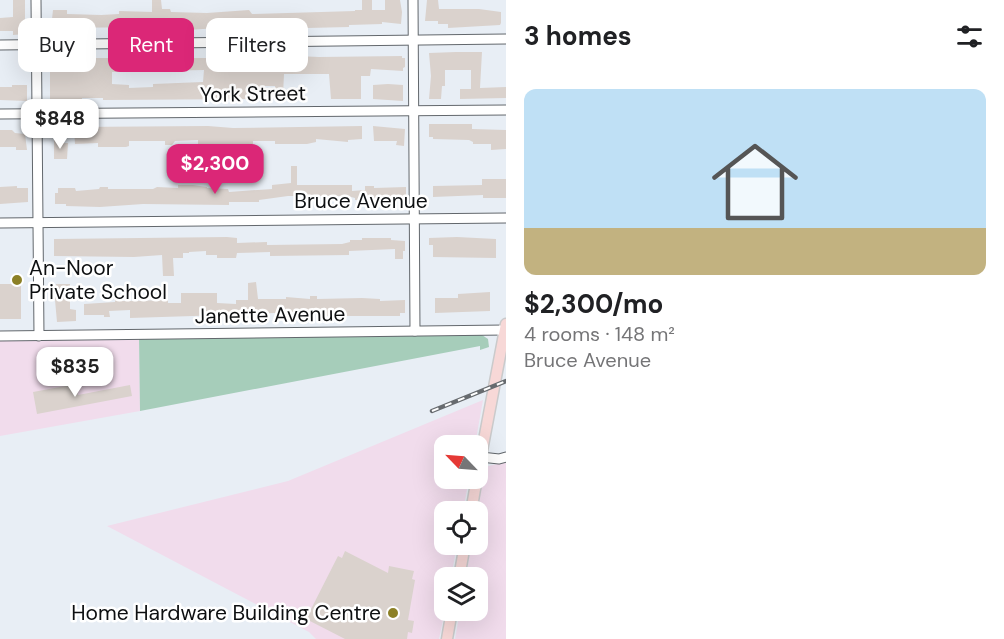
<!DOCTYPE html>
<meta charset="utf-8">
<style>
:root{--surface:#fff;--page:#f2f2f2;--text:#202124;--muted:#757577;--line:#e0e0e0;--accent:#db2777}
body{margin:0;font-family:"DM Sans",sans-serif;background:var(--page);color:var(--text);height:100vh;display:flex;flex-direction:column;font-size:22px;white-space:nowrap}
*{box-sizing:border-box;margin:0}
p{font-size:20px;color:var(--muted)}
.icon{flex:none;width:33px;height:33px;fill:none;stroke:currentColor;stroke-width:2;stroke-linecap:round;stroke-linejoin:round}
.map{position:relative;flex:1;overflow:hidden}
.panel{display:flex;flex-direction:column;background:var(--surface);width:498px}
.panel>*{flex:none}
.hud{position:absolute;left:18px;top:18px;width:398px;height:54px;display:flex;gap:12px}
.needle{width:39px;rotate:295deg}
.fabs{position:absolute;left:434px;top:435px;display:grid;gap:12px}
.fabs a{display:grid;place-items:center;width:54px;height:54px;border-radius:12px;background:var(--surface);box-shadow:0 6px 24px #0002;font-size:30px}
.price{position:absolute;translate:-50% -51px;padding:0 14px;border-radius:12px;background:#fff;color:#222;font-size:20px;line-height:39px;filter:drop-shadow(0 2px 3px #0008)}
.price::after{content:'';position:absolute;left:50%;top:36px;width:18px;height:14px;margin-left:-9px;background:inherit;clip-path:polygon(0 0,100% 0,50% 100%)}
.price.current{background:var(--accent);color:#fff}
ul{padding:0;list-style:none}
li{display:grid;align-content:center;gap:12px;height:318px;padding:0 18px}
li+li{border-top:2px solid var(--line)}
li span{display:grid;place-items:center;height:186px;border-radius:12px;color:#555}
li>.icon{margin-inline-start:auto}
span .icon{width:108px;height:108px;fill:#fffc;stroke-width:1}
li b{font-size:26px}
h2{display:flex;justify-content:space-between;align-items:center;height:72px;padding:0 18px;font-size:26px}
.chip{padding:0 21px;border-radius:12px;background:var(--surface);box-shadow:0 6px 24px #0002;font-size:21px;line-height:54px}
.chip.current{background:var(--accent);color:#fff}
main{display:flex;flex:1;min-height:0}
.map>svg:first-child{display:block}
.industrial{fill:#f1dcec}
.green{fill:#a6cdba}
.building{fill:#dad2cd;fill-rule:evenodd}
.lines{fill:none;stroke-linecap:round;stroke-linejoin:round}
.minor-casing{stroke:#62676c;stroke-width:11}
.major-casing{stroke:#cacacb;stroke-width:13}
.minor{stroke:#fff;stroke-width:9}
.major{stroke:#f7d8d7;stroke-width:10}
.rail-casing{stroke:#676b6f;stroke-width:4.5}
.rail{stroke:#fff;stroke-width:2;stroke-dasharray:7;stroke-linecap:butt}
.poi-dot{fill:#8c8026;stroke:#fff;stroke-width:2}
.labels{text-anchor:middle;stroke-width:5;stroke-linejoin:round;paint-order:stroke}
.street-label{font-size:21px;fill:#0d0f11;stroke:#fff}
.poi-label{font-size:21px;fill:#0d0f11;stroke:#fff;text-anchor:start}
</style>
<main>
<div class="map">
<svg width="506" height="639" viewBox="0 0 506 639">
<rect width="100%" height="100%" fill="#e8eef5"/>
<g class="industrial">
<path d="M139 336 140 411 0 436V337Z"/>
<path d="M483 400 475 445 444 446V478L469 479 463 511 444 512V544L457 545 451 577 444 578 445 611 439 639H316L309 632 107 526 288 481Z"/>
<path d="M506 462V639H455L460 611 477 610V578L466 577 471 545 477 544V511L484 467Z"/>
</g>
<path class="green" d="M482 335 488 339 489 347 480 350V346L140 411 139 336Z"/>
<g class="building">
<path d="M13 0H25V34L13 35V31H0V18L13 17Z"/>
<path d="M152 0H161L162 9H170L171 12 207 13 249 10 252 14 355 11V10H362V0H372V10H385V0H400L402 12 401 24 382 22V24L349 25V27L219 30V28L187 30H156V27L51 28 53 10H67V14L101 15 119 14V11L152 12Z"/>
<path d="M427 0H438L439 9H479L501 12V23L500 25 448 28V24H438V21H425Z"/>
<path d="M456 52H482L480 88 506 87V98L460 99V89H471V70H445V86H442L441 99H429L431 76 429 53Z"/>
<path d="M274 55 319 57 402 56V58H405V67L403 68V71L371 69 370 76H361V99H331L329 74H284L283 95H275V86H262V99L103 100V98H82V100H66V103H50V58L79 59V61H92V58H225ZM204 70 203 82 153 84V87L129 88V85L112 84V72Z"/>
<path d="M388 84 403 85V101L373 99V85Z"/>
<path d="M12 85H27V101L0 100V87H12Z"/>
<path d="M429 124H472V129L506 130V149L491 150V144H473V142L469 140 433 139V137H429Z"/>
<path d="M208 126 233 128 362 126V139L348 140V142L316 139V142L307 144H275V141H253V144H230V147H223L224 145 220 144 198 145V140L175 141 172 145H165V141H129V146L126 147H98V143L75 144 74 127Z"/>
<path d="M373 126 405 129 404 146 396 145 397 141H374Z"/>
<path d="M0 130H12L15 133 25 134 27 150H16V147H0Z"/>
<path d="M54 138H60V143H68L67 159H54Z"/>
<path d="M291 166H297V185H352V191L365 190V186H374V188L406 187V198L355 200V198L347 196H288L259 200V202H229V205L143 204 100 207 66 206V204H55V193H58V188H75L76 191 99 189 100 187H108V189H153L157 187 178 188V185H193L207 187V188L228 189 229 192 272 189V185L291 183Z"/>
<path d="M482 179H506V198H483V195L433 197V186L482 185Z"/>
<path d="M17 186V188H28V202L0 204V187Z"/>
<path d="M227 237 237 238V243L267 242V245L342 244 350 242V240H362V238H391V240L405 241V251H403V259H395V249L349 251V255L270 256V252L237 253 236 258H217V255H206V251L189 252V253H183V258H173L174 276H163L162 255 134 257 54 256V239Z"/>
<path d="M457 237 496 239V258L433 257V245H429V238Z"/>
<path d="M256 282 258 299H286V297L310 299V296H317V299L362 298 380 299V301L405 300V313H400V316H326L314 314 274 313 245 314 246 317 225 316V315L130 318V310L109 311 110 317H104V315H84V304L115 302V298H123V301L168 300V303H181V293H217V303L236 304V300H248V283Z"/>
<rect x="0" y="284" width="21" height="35"/>
<path d="M56 284H70V309L76 310V321L57 322 55 300Z"/>
<path d="M490 292V311L435 313V298H458V294Z"/>
<path d="M76 384 78 395 130 385 132 396 37 414 33 392Z"/>
<path d="M345 551 388 573 389 566 414 571 412 579 415 580 408 620 414 621 412 633 408 632 407 639H345L306 619 338 556 342 558Z"/>
</g>
<g class="lines">
<g class="minor-casing">
<g id="minor">
<path d="M36 0 39 336"/>
<path d="M413 0 415 331"/>
<path d="M0 45 506 39"/>
<path d="M0 114 506 110"/>
<path d="M0 223 506 218"/>
<path d="M0 336 505 330"/>
<path d="M481 457 499 459 506 457"/>
</g>
</g>
<g class="major-casing">
<g id="major">
<path d="M477 477 506 324"/>
<path d="M471 512 477 478"/>
<path d="M459 578 465 544"/>
<path d="M447 639 452 610"/>
</g>
</g>
<use href="#minor" class="minor"/>
<use href="#major" class="major"/>
<g class="rail-casing">
<path id="rail" d="M432 411 506 381"/>
</g>
<use href="#rail" class="rail"/>
</g>
<g class="poi-dot">
<circle cx="17" cy="280" r="6"/>
<circle cx="393" cy="613" r="6"/>
</g>
<g class="labels">
<g class="street-label">
<text transform="translate(253 94) rotate(-1)" y="7">York Street</text>
<text x="361" y="208">Bruce Avenue</text>
<text transform="translate(270 315) rotate(-1)" y="7">Janette Avenue</text>
</g>
<g class="poi-label">
<text x="29" y="275">An-Noor<tspan x="29" dy="24">Private School</tspan></text>
<text x="381" y="620" text-anchor="end">Home Hardware Building Centre</text>
</g>
</g>
</svg>
<div class="fabs">
<a><svg class="needle" viewBox="-14 -14 28 28"><path d="M0-13l5 13h-10z" fill="#e53935"/><path d="M0 13l5-13h-10z" fill="#757577"/></svg></a>
<a><svg class="icon" aria-label="locate" viewBox="0 0 24 24"><circle cx="12" cy="12" r="6"/><path d="M12 2v4M12 18v4M2 12h4M18 12h4"/></svg></a>
<a><svg class="icon" aria-label="layers" viewBox="0 0 24 24"><path d="M12 4l9 5-9 5-9-5zM3 14l9 5 9-5"/></svg></a>
</div>
<b class="price" style="left:60px;top:150px">$848</b>
<b class="price current" style="left:215px;top:195px">$2,300</b>
<b class="price" style="left:75px;top:398px">$835</b>
<div class="hud">
<a class="chip">Buy</a>
<a class="chip current">Rent</a>
<a class="chip">Filters</a>
</div>
</div>
<section class="panel">
<h2>3 homes<svg class="icon" aria-label="filters" viewBox="0 0 24 24"><path d="M4 7h16M4 17h16"/><circle cx="9" cy="7" r="2"/><circle cx="15" cy="17" r="2"/></svg></h2>
<ul>
<li><span style="background:linear-gradient(#bfe0f5 75%,#c2b280 0)"><svg class="icon" aria-label="home" viewBox="0 0 24 24"><path d="M3 11l9-7 9 7M6 9v11h12V9"/></svg></span><div><b>$2,300/mo</b><p>4 rooms · 148 m²</p><p>Bruce Avenue</p></div></li>
</ul>
</section>
</main>
